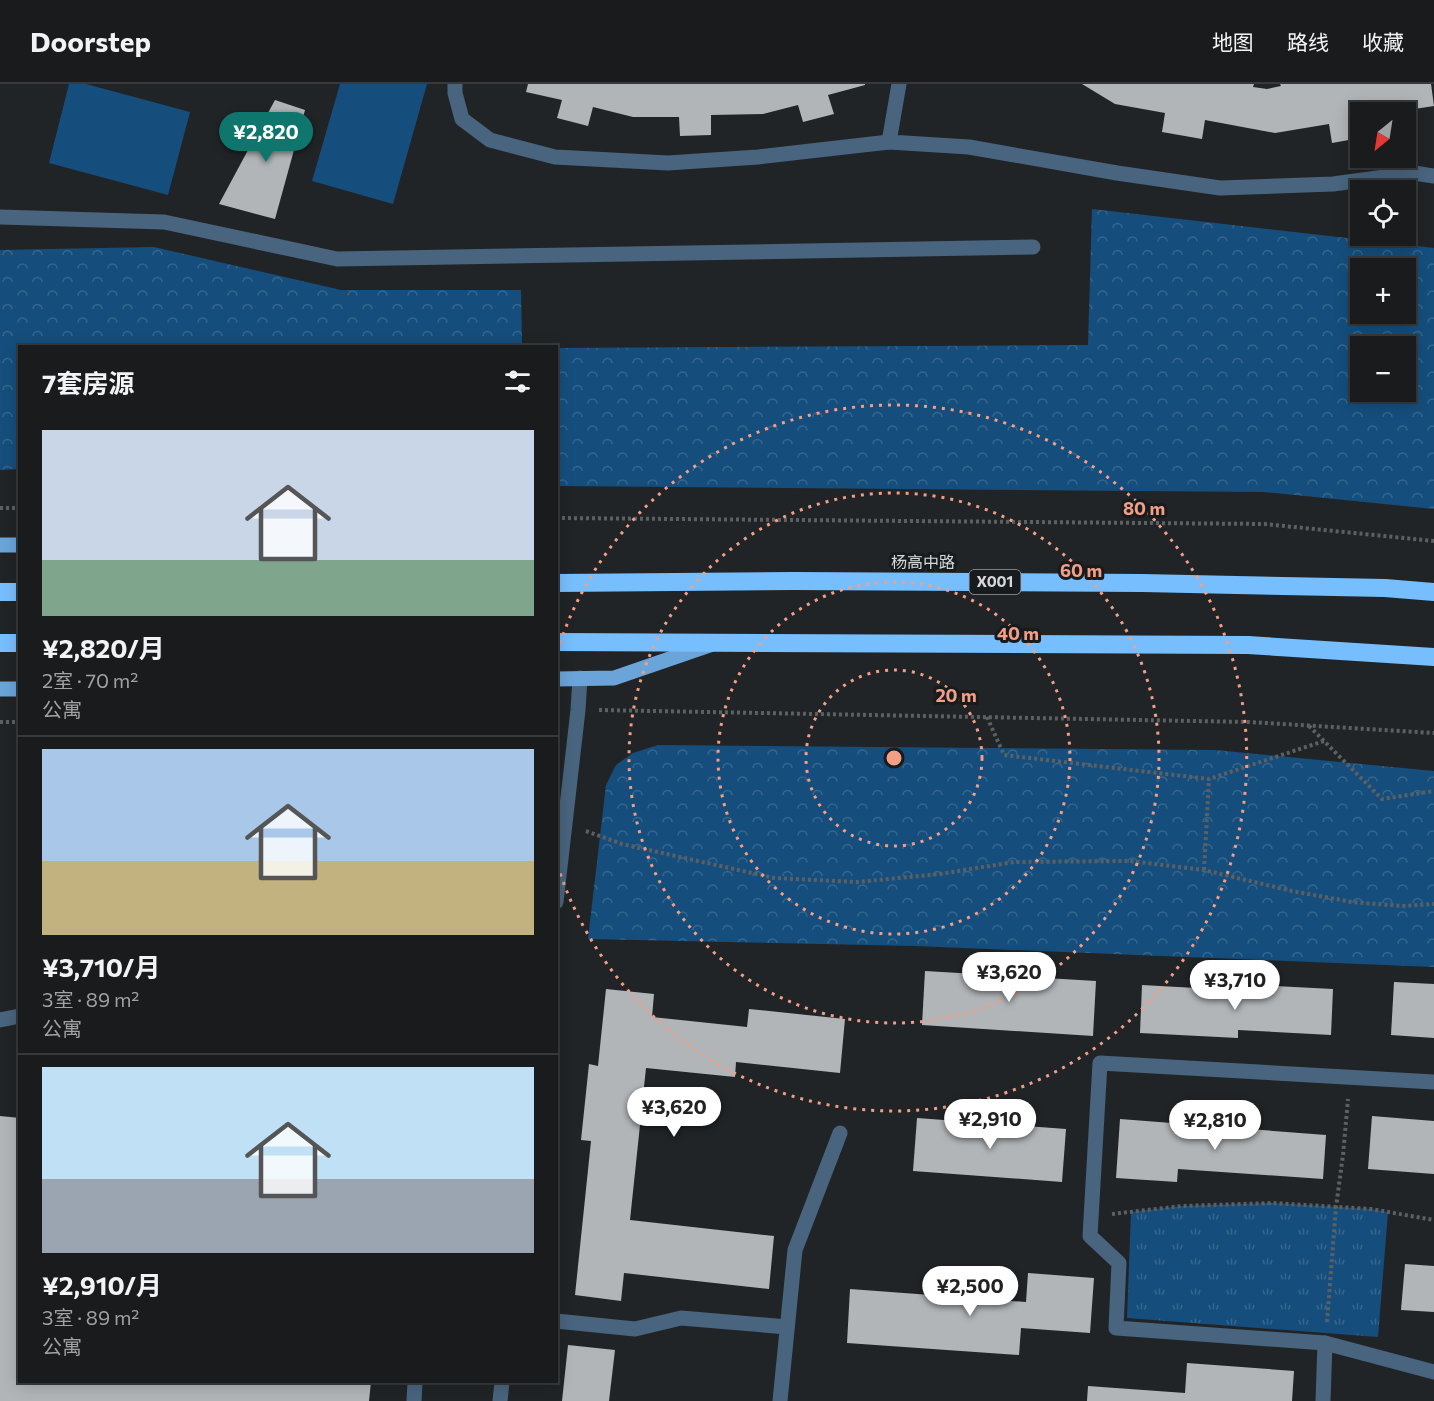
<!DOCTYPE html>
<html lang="zh">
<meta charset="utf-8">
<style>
:root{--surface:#191b1d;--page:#222426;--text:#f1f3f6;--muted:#9fa1a4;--line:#37393b;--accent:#0f766e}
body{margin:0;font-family:Commissioner,"Noto Sans SC",sans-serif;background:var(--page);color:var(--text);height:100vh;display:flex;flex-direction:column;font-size:22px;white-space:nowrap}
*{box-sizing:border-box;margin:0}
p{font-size:20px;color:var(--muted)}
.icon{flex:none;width:33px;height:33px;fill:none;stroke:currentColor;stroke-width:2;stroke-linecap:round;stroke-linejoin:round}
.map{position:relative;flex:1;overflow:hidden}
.panel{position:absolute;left:18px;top:261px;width:540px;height:1038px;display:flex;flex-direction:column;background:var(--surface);border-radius:0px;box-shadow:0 3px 15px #0003,0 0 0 2px var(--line)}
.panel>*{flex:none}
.needle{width:39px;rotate:210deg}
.tools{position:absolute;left:1350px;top:18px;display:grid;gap:12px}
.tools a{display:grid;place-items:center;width:66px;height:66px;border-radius:0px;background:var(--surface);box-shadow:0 3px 15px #0003,0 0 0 2px var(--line);font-size:30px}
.price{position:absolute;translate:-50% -51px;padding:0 14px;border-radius:21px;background:#fff;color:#222;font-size:20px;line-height:39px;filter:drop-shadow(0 2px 3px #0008)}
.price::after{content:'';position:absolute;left:50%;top:36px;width:18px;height:14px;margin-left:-9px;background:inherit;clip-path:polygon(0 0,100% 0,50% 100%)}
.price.active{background:var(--accent);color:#fff}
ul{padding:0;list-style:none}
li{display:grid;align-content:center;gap:12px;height:318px;padding:0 24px}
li+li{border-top:2px solid var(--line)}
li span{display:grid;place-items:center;height:186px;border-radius:0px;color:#555}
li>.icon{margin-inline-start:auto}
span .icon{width:108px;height:108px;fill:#fffc;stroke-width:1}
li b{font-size:26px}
h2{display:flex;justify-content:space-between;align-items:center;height:72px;padding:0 24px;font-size:26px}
header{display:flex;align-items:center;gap:36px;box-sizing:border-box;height:84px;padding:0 30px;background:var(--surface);border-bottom:2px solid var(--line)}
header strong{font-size:28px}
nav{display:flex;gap:33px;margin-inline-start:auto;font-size:21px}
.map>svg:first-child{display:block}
.grass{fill:#154e7c}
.forest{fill:url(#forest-crowns);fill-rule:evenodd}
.park{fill:url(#park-tufts)}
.building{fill:#b1b5b8}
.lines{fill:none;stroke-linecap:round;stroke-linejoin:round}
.path{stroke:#5d6062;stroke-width:4;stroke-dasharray:3 3;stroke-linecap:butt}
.lane{stroke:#49647e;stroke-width:15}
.street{stroke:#49647e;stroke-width:15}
.primary{stroke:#6aa4d9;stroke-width:15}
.highway{stroke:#77befe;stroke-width:18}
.ring{fill:none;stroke:#f39f86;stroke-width:3;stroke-dasharray:3 6}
.labels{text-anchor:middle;stroke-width:6;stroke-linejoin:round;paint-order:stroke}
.shield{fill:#181b1d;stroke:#9c9fa1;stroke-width:1.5}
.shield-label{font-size:15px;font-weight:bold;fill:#d5d7d9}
.street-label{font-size:16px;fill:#d5d7d9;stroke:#181b1d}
.centre{fill:#f39f86;stroke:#181b1d;stroke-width:3}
.ring-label{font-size:18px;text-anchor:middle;font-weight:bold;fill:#f39f86;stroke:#181b1d;stroke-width:6;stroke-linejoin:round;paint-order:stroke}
</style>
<header>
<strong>Doorstep</strong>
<nav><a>地图</a><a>路线</a><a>收藏</a></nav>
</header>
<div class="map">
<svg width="1434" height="1317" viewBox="0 0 1434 1317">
<defs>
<pattern id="forest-crowns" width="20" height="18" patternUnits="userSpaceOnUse" patternTransform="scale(1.5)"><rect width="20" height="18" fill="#154e7c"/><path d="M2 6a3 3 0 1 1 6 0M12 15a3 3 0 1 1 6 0" fill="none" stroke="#36678e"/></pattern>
<pattern id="park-tufts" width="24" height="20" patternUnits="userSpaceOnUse" patternTransform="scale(1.5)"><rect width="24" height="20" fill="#154e7c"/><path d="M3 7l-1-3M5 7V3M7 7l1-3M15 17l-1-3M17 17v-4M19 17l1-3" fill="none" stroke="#36678e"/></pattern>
</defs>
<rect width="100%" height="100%" fill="#212427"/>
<g class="grass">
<path d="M69 0H86L190 28 168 111 49 79Z"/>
<path d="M340 0H427L393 120 312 97Z"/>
</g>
<g class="forest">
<path d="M1092 125 1434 164V425L1264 408 557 402V264L1088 261ZM1406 184V230H1360V184ZM1360 262H1406V308H1360Z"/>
<path d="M154 163 341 206H521L522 262H20L19 385 0 386V166Z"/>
<path d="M658 661 1215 666 1434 687V883L915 862 588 855 606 701 616 681 633 669Z"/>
</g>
<path class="park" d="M1273 1119 1371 1125 1388 1128 1378 1253 1127 1234 1131 1128 1182 1122Z"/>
<g class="building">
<path d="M528 0H865V1L828 11 834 30 803 38 798 21 763 30 711 31V51L680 52 679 33H633L593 23 588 42 557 34 562 16 526 8Z"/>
<path d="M1082 0H1254L1253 3 1267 5 1281 2 1280 0H1431L1434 22 1395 28H1360V54L1332 59 1329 40 1275 49 1205 36 1202 55 1162 48 1165 29 1115 20Z"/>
<path d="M275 16 305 26 275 135 219 120Z"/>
<path d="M925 887 1096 897 1093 952 922 941Z"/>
<path d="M1394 898 1434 900V954L1391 951Z"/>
<path d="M1233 900 1333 905 1331 951 1238 946V954L1140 949 1142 901 1232 906Z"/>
<path d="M606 905 654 910 652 933 747 943 749 925 845 935 840 989 736 978 735 993 646 984 630 1136 774 1152 769 1205 624 1189 621 1217 575 1211 591 1057 581 1056 589 980 598 982Z"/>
<path d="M0 1032 20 1034V1298H371L369 1317H0Z"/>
<path d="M1372 1032 1434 1037V1090L1368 1085Z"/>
<path d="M917 1034 1066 1045 1062 1098 913 1087Z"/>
<path d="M1120 1035 1326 1051 1323 1095 1178 1085 1177 1098 1116 1094Z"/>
<path d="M1405 1180 1434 1182V1228L1401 1226Z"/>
<path d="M1028 1189 1094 1194 1090 1249 1021 1244 1019 1271 847 1259 850 1205 1026 1218Z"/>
<path d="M568 1261 615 1266 609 1317H562Z"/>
<path d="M1187 1279 1294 1287 1292 1317H1087L1088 1302 1185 1309Z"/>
</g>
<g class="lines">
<g class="path">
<path d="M0 424H20"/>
<path d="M556 434 1264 440 1434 457"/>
<path d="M599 626 1249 638 1434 649"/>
<path d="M987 633 1004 671 1209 695 1324 657"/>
<path d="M0 638H20"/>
<path d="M1309 642 1382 715 1434 707"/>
<path d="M586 747 622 760 774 794 857 798 940 790 1014 778 1130 777 1204 786 1292 807 1352 818 1402 822 1434 820"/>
<path d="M1204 786 1209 695"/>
<path d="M1112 1130 1182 1122 1273 1119 1371 1125 1434 1136"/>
<path d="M1327 1238 1336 1123 1343 1071 1348 1015"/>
</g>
<g class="lane">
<path d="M455 0V9L462 35 490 56 555 73 668 79 758 73 889 58"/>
<path d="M899 0 889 58 969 63 1117 89 1220 104 1333 100 1414 89 1434 92"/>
<path d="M0 133 164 138 337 175 1033 163"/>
<path d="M0 936 20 932"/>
<path d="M1434 998 1100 979 1090 1152 1119 1179 1116 1244 1325 1259 1434 1288"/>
<path d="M556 1237 635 1245 681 1234 787 1243"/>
<path d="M414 1317 415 1298"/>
<path d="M780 1317 795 1166 840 1049"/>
<path d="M1323 1317 1325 1259"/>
</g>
<g class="street">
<path d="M556 818 578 626 580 594"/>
<path d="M500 1317 502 1298"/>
</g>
<g class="primary">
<path d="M0 461H20"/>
<path d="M556 595 614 594 710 561"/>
<path d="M0 605H20"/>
</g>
<g class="highway">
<path d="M556 499 794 497 1142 499 1385 504 1434 508"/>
<path d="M0 508H20"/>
<path d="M556 558 1248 561 1434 573"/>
<path d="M0 559H20"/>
</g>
</g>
<g class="ring">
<circle cx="894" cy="674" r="88"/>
<circle cx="894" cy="674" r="176"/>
<circle cx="894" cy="674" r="265"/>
<path d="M557 568A353 353 0 1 1 557 780"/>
</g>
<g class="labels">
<rect class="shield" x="969.5" y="486" width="51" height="24" rx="4.5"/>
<g class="shield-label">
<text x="995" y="503">X001</text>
</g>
<g class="street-label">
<text x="923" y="484">杨高中路</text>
</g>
</g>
<circle cx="894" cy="674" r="9" class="centre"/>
<g class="ring-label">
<text x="1144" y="431">80 m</text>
<text x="1081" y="493">60 m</text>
<text x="1018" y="556">40 m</text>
<text x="956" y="618">20 m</text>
</g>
</svg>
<div class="tools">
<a><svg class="needle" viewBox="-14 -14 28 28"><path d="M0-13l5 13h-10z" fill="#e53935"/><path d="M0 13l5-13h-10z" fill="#9fa1a4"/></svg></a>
<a><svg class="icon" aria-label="locate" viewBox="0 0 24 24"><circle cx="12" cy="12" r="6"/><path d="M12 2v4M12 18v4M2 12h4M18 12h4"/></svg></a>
<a>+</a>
<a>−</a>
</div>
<b class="price active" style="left:266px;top:79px">¥2,820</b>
<b class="price" style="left:1009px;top:919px">¥3,620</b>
<b class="price" style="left:1235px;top:927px">¥3,710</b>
<b class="price" style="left:674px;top:1054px">¥3,620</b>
<b class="price" style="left:990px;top:1066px">¥2,910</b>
<b class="price" style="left:1215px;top:1067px">¥2,810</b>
<b class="price" style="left:970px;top:1233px">¥2,500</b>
<section class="panel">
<h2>7套房源<svg class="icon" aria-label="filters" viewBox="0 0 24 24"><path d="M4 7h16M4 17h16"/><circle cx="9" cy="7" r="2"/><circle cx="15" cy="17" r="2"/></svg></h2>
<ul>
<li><span style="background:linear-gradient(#c9d6e8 70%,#7fa58c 0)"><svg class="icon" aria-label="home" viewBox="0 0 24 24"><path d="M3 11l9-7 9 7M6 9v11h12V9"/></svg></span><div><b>¥2,820/月</b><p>2室 · 70 m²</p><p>公寓</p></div></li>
<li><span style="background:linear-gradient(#a9c7e8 60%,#c2b280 0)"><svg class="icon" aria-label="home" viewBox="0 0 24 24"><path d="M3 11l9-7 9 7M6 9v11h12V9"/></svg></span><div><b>¥3,710/月</b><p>3室 · 89 m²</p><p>公寓</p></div></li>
<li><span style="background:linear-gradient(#bfe0f5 60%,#9aa5b1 0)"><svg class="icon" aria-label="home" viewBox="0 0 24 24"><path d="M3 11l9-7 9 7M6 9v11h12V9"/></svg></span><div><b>¥2,910/月</b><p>3室 · 89 m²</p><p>公寓</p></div></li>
</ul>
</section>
</div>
